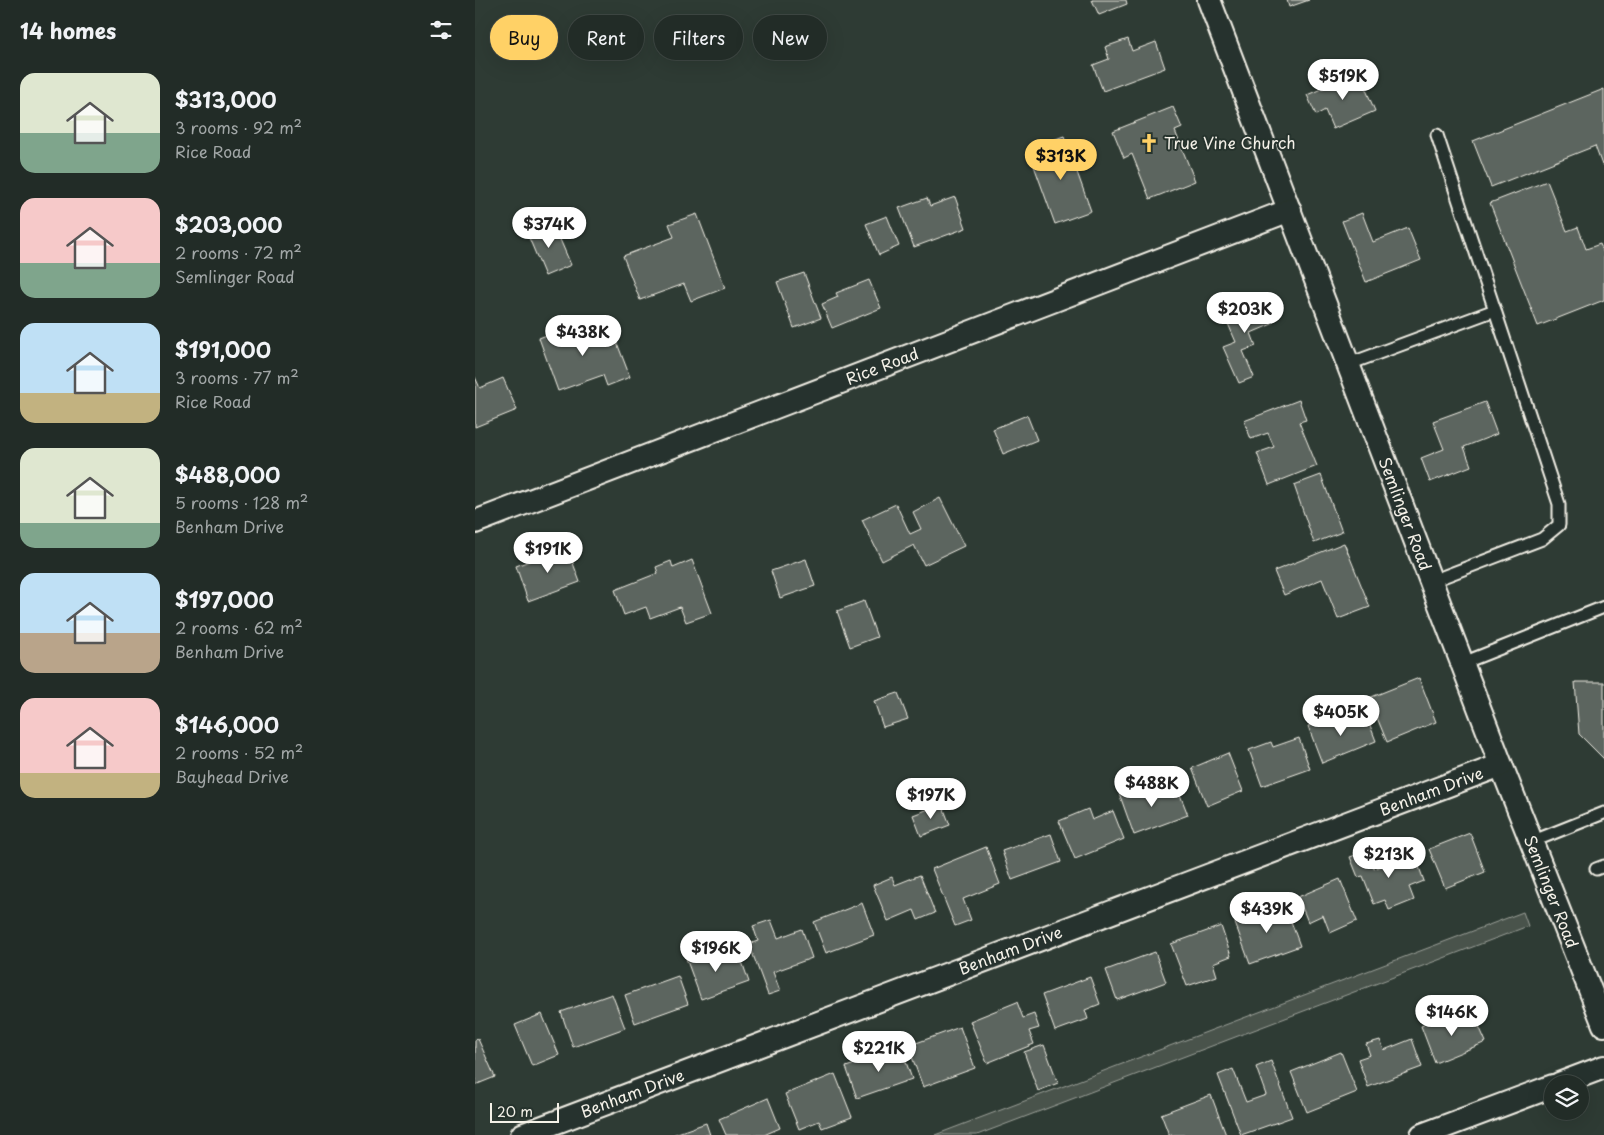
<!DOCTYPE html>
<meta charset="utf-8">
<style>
:root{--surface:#222c27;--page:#2e3833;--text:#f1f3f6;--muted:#a2a7a7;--line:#3f4844;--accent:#ffd166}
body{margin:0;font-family:"Playpen Sans",sans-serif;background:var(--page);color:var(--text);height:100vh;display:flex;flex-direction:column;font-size:19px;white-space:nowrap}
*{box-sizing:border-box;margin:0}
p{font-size:16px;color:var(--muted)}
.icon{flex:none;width:28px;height:28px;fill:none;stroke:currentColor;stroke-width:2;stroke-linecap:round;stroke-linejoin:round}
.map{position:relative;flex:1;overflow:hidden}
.sheet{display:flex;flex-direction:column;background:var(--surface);width:475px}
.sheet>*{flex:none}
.top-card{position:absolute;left:15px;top:15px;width:475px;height:45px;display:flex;gap:10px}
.fabs{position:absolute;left:1069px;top:1075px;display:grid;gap:10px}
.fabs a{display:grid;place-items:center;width:45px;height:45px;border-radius:50%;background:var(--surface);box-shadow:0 5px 20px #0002,0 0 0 1px var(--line);font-size:25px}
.scale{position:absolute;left:15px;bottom:12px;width:69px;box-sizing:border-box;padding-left:5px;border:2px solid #f4f1e8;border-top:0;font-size:14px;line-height:18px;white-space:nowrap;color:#f4f1e8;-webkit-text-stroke:4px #26332d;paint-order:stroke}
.price{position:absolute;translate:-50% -42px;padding:0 11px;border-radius:18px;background:#fff;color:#222;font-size:16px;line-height:32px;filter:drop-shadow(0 1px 2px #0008)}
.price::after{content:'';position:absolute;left:50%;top:30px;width:15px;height:11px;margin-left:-8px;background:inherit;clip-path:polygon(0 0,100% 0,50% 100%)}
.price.active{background:var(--accent);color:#111}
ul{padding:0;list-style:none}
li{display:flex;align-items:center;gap:15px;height:125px;padding:0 20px}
li span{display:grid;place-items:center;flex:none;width:140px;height:100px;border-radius:15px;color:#555}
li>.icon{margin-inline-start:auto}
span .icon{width:60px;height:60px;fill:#fffc;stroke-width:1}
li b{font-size:21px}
h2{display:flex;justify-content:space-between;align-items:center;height:60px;padding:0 20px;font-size:21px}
.chip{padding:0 18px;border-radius:22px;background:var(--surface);box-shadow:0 5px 20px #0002,0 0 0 1px var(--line);font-size:18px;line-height:45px}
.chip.active{background:var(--accent);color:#111}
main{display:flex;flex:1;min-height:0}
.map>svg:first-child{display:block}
.green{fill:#48524c;stroke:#9ea29a}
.building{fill:#5c655e;stroke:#f4f1e8}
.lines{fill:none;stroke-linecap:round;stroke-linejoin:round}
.lane-casing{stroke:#f4f1e8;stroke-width:15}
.street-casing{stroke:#f4f1e8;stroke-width:26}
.lane{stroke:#26332d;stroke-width:11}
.street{stroke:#26332d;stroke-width:22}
.labels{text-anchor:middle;stroke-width:4;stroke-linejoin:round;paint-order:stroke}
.poi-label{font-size:16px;fill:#f4f1e8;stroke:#26332d;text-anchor:start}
.street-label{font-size:16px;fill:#f4f1e8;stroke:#26332d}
</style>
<main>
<section class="sheet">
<h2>14 homes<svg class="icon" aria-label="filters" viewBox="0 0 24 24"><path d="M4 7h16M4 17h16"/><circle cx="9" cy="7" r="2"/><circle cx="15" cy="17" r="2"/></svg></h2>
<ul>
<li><span style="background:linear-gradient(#dfe7d0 60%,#7fa58c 0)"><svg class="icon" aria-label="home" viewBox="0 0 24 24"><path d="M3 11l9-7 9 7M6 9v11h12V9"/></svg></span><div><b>$313,000</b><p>3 rooms · 92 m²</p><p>Rice Road</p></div></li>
<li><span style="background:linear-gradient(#f6c9c9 65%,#7fa58c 0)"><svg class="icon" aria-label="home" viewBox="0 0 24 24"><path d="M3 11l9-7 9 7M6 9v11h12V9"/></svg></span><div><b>$203,000</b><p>2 rooms · 72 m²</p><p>Semlinger Road</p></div></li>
<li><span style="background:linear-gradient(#bfe0f5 70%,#c2b280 0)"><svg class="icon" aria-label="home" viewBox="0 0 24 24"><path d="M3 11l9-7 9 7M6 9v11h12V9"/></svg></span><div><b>$191,000</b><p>3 rooms · 77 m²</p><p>Rice Road</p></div></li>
<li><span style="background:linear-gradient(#dfe7d0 75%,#7fa58c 0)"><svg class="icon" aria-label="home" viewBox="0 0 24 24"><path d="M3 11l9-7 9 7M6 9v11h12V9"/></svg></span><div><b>$488,000</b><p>5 rooms · 128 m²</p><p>Benham Drive</p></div></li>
<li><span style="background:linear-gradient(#bfe0f5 60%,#b9a48a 0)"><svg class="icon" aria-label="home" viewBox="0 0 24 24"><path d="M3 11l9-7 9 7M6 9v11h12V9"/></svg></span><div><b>$197,000</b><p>2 rooms · 62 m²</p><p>Benham Drive</p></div></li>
<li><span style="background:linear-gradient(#f6c9c9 75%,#c2b280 0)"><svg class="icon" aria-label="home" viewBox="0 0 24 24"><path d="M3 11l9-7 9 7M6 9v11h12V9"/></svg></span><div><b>$146,000</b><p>2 rooms · 52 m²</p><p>Bayhead Drive</p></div></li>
</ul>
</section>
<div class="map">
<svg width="1129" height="1135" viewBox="0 0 1129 1135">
<rect width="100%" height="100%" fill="#2e3b34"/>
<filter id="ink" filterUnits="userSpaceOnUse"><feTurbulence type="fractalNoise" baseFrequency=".02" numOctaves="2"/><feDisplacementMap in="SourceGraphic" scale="10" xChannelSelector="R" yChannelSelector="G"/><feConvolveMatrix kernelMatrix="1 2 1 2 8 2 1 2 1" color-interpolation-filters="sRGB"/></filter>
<g filter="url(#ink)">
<path class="green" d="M1048 912 1053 926 502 1135H460Z"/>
<g class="building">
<path d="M617 0H651L652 4 624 15Z"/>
<path d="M812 0H834L814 7Z"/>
<path d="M653 39 657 51 681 42 690 68 628 91 618 65 634 59 630 47Z"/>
<path d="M884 73 900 111 858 129 850 110 841 115 832 95Z"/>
<path d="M1129 89V164L1127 165 1120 146 1016 187 998 141Z"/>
<path d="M698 107 707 128 700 131 720 181 675 199 657 154 649 158 638 131Z"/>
<path d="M589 136 616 211 580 224 558 163 566 159 561 146Z"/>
<path d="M1072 181 1092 231 1103 227 1111 249 1125 244 1129 254V300L1063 326 1015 203Z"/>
<path d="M480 197 491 228 439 247 424 208 452 198 455 206Z"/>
<path d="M887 213 898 242 933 228 946 260 891 282 867 221Z"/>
<path d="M222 214 250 288 216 301 209 284 165 300 148 256 199 237 194 224Z"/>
<path d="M412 216 424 246 404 255 391 224Z"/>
<path d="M78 223 96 265 70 276 52 233Z"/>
<path d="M329 273 346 318 319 328 302 282Z"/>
<path d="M394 280 406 308 357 328 347 304 363 297 361 293Z"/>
<path d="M786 296 797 324 776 333 781 346 768 351 779 377 764 383 748 347 761 342 748 312Z"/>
<path d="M113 319 122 342 139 335 155 377 132 386 128 375 83 391 64 338Z"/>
<path d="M0 377 5 388 28 378 42 410 0 427Z"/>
<path d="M824 400 831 420 824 422 842 466 794 485 782 453 799 447 793 433 776 439 769 421Z"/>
<path d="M1010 402 1022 434 989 447 996 466 955 482 946 458 969 449 958 421Z"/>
<path d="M552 415 562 440 528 454 518 429Z"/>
<path d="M846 475 867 532 839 543 819 485Z"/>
<path d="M465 498 489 546 449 565 439 545 407 561 387 520 421 504 435 534 446 529 438 512Z"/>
<path d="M869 543 895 607 863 619 847 579 809 595 799 571Z"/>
<path d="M92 547 105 582 53 601 41 566Z"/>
<path d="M331 559 340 586 305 598 296 571Z"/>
<path d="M217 560 237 613 211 622 205 607 175 618 171 607 149 615 140 590 183 573 181 567 196 561 198 568Z"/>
<path d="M389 601 402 637 375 647 362 611Z"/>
<path d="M944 678 961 722 912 742 894 698Z"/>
<path d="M1100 682H1129V759L1104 734Z"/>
<path d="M423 693 433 719 408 727 399 701Z"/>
<path d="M891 715 901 741 847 763 833 726 857 717 861 727Z"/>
<path d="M824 738 835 769 787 786 774 750 796 742 798 747Z"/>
<path d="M753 753 768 791 732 806 717 768Z"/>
<path d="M669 783 674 798 702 787 713 815 659 835 644 793Z"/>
<path d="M467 804 475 825 446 836 438 815Z"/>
<path d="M613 809 617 820 638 811 649 839 600 859 584 821Z"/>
<path d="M995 833 1010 872 970 888 954 849Z"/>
<path d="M576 834 586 862 537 880 527 851Z"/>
<path d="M511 847 525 884 488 899 496 920 480 926 457 869Z"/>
<path d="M892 851 899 869 939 853 949 881 934 887 939 900 914 910 910 900 899 904 888 876 883 877 875 857Z"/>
<path d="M445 875 460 913 443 920 439 910 413 921 398 885 417 877 420 885Z"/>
<path d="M865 879 882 921 855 933 848 915 833 922 823 897Z"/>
<path d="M387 903 399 935 351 953 339 922Z"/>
<path d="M810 905 825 946 775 964 760 923Z"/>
<path d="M296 920 303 938 327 929 337 958 298 972 305 991 293 995 274 944 283 941 278 926Z"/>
<path d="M746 926 756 956 738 963 742 976 712 986 696 944Z"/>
<path d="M235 949 240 961 264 953 274 982 226 999 211 958Z"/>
<path d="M680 952 691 982 642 1000 631 970Z"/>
<path d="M203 976 213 1004 160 1023 150 995Z"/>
<path d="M615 977 625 1004 610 1010 613 1019 580 1031 567 995Z"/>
<path d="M137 994 150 1028 98 1047 86 1012Z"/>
<path d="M542 1002 548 1018 559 1014 564 1028 554 1031 559 1044 512 1063 495 1021Z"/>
<path d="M67 1014 84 1055 57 1066 40 1025Z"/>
<path d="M999 1015 1011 1042 960 1063 946 1026 970 1016 974 1025Z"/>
<path d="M485 1027 500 1068 448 1087 433 1046Z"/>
<path d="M3 1039 20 1077 0 1085V1040Z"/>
<path d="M937 1039 947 1067 893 1087 883 1059 895 1055 891 1044 905 1040 909 1050Z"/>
<path d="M569 1045 583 1083 563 1091 549 1052Z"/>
<path d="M426 1048 437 1079 382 1098 371 1067Z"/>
<path d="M866 1052 882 1092 832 1112 816 1072Z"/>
<path d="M796 1061 817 1117 766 1135 743 1075 758 1069 771 1102 791 1095 781 1067Z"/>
<path d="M360 1074 377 1117 347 1128 344 1121 324 1129 310 1094Z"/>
<path d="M736 1095 751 1135H694L686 1114Z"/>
<path d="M293 1098 305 1128 289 1135H251L244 1119Z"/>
<path d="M231 1123 235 1135H197Z"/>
</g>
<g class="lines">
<g class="lane-casing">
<g id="lane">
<path d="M874 364 1020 310"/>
<path d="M957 581 1067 539 1084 525V504L962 135"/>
<path d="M988 663 1129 607"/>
<path d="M1056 842 1129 813"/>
<path d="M1121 869 1129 866"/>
</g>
</g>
<g class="street-casing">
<g id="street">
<path id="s1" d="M734 0 1026 765 1129 1025"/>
<path id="s2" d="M0 522 815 210"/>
<path d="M1084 1084 1129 1067"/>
<path id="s3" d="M47 1135 1026 765"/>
<path d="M947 1135 1078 1086"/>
</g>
</g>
<use href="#lane" class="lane"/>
<use href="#street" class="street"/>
</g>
</g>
<defs>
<g id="church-bare" transform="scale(1.5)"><path d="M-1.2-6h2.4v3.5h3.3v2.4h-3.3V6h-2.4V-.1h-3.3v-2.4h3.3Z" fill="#ffd166" stroke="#26332d" stroke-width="2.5" paint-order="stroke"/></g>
</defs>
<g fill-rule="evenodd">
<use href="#church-bare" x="674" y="143"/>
</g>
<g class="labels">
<g class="poi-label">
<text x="689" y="149">True Vine Church</text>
</g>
<g class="street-label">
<text dy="6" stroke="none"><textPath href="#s2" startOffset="436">Rice Road</textPath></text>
<text dy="6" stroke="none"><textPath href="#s1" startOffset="550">Semlinger Road</textPath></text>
<text dy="6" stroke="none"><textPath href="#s3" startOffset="972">Benham Drive</textPath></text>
<text dy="6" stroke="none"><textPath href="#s1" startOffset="955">Semlinger Road</textPath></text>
<text dy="6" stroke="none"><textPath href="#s3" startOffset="522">Benham Drive</textPath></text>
<text dy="6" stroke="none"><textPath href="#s3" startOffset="118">Benham Drive</textPath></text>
</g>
</g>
</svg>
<div class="fabs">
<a><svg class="icon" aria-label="layers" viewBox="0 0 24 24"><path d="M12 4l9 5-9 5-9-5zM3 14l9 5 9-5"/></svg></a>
</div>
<div class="scale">20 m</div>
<b class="price" style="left:868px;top:101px">$519K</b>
<b class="price active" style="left:586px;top:181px">$313K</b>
<b class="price" style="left:74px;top:249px">$374K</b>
<b class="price" style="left:770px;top:334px">$203K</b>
<b class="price" style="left:108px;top:357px">$438K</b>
<b class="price" style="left:73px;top:574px">$191K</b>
<b class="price" style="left:866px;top:737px">$405K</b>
<b class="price" style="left:677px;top:808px">$488K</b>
<b class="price" style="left:456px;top:820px">$197K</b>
<b class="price" style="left:914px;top:879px">$213K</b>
<b class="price" style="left:792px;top:934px">$439K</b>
<b class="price" style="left:241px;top:973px">$196K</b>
<b class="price" style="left:977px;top:1037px">$146K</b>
<b class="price" style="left:404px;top:1073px">$221K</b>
<div class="top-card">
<a class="chip active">Buy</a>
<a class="chip">Rent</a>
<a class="chip">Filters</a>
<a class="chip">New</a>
</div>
</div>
</main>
